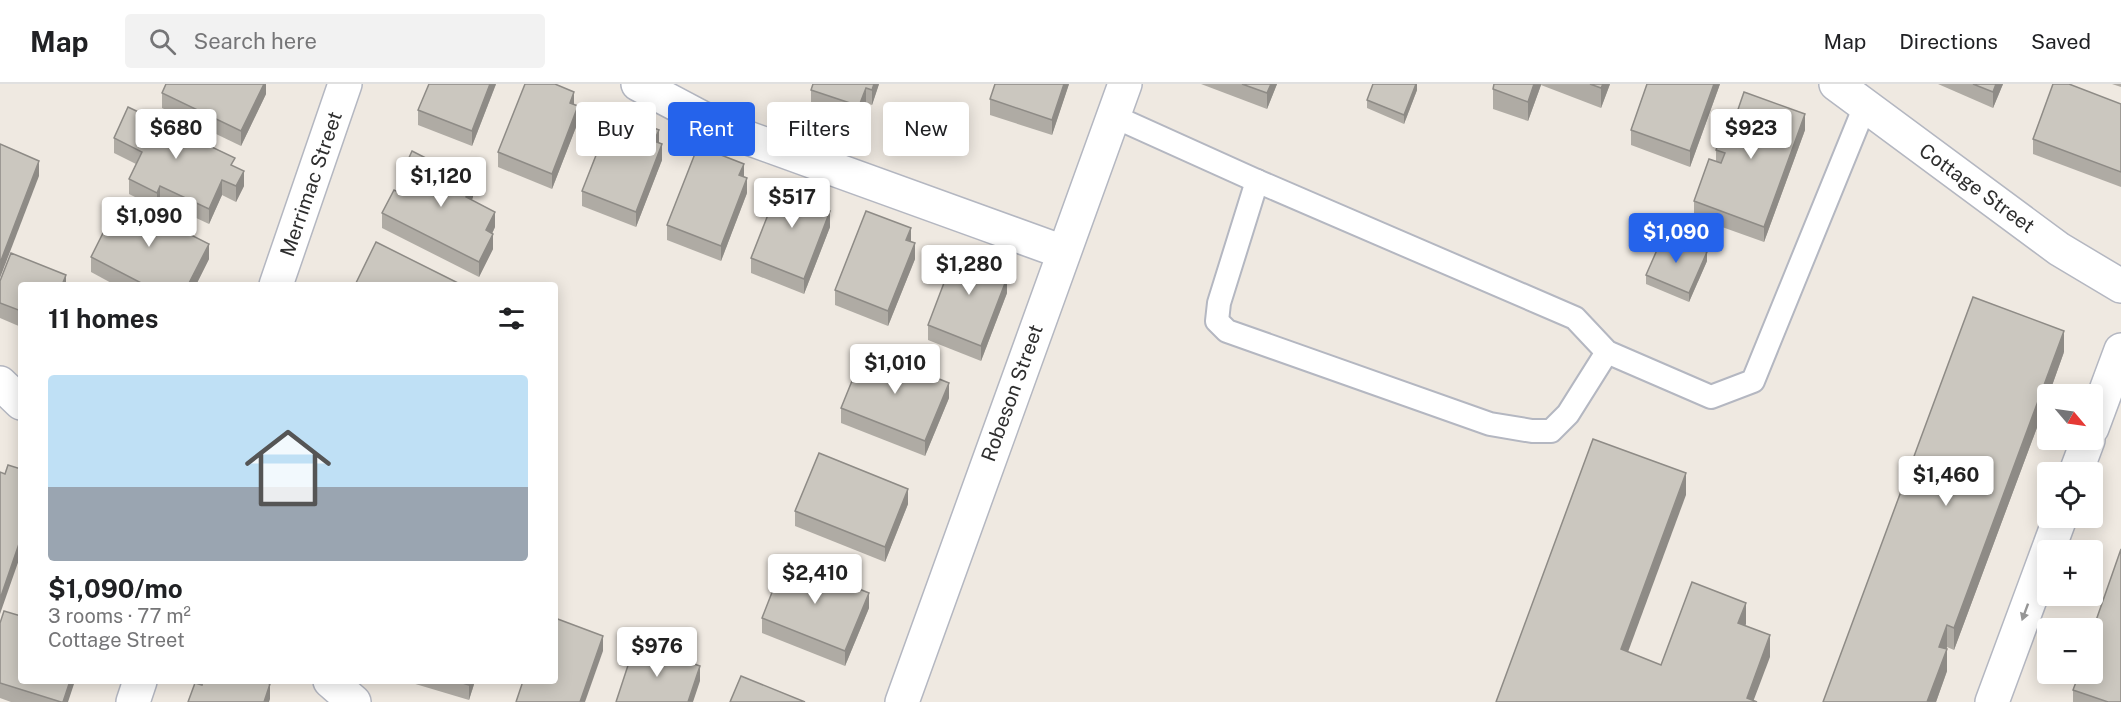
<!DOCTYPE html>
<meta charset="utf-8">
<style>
:root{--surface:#fff;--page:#f2f2f2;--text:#202124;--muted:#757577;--line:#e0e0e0;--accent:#2563eb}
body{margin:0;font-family:"Public Sans",sans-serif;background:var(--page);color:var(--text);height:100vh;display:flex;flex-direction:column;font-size:22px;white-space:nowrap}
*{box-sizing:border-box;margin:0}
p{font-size:20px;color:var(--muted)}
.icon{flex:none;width:33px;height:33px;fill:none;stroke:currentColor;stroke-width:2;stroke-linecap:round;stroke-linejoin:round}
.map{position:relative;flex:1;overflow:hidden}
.sheet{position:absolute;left:18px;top:198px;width:540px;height:402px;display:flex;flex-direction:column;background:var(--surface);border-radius:6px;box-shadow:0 3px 15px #0003}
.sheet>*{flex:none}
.guide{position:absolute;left:576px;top:18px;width:570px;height:54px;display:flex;gap:12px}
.needle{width:39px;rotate:119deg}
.controls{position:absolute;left:2037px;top:300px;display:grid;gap:12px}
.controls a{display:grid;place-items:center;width:66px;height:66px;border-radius:6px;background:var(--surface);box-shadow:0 3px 15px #0003;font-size:30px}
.price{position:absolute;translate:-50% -51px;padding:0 14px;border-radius:6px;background:#fff;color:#222;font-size:20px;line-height:39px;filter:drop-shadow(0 2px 3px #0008)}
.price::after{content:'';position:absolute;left:50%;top:36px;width:18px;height:14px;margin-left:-9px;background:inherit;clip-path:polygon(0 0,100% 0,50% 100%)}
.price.active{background:var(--accent);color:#fff}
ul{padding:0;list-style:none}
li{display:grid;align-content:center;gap:12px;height:318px;padding:0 30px}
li+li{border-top:2px solid var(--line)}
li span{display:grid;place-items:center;height:186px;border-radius:6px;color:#555}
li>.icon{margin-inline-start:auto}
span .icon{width:108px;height:108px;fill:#fffc;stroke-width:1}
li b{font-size:26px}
h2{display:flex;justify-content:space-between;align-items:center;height:72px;padding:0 30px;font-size:26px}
.chip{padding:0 21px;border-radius:6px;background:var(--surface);box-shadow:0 3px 15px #0003;font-size:21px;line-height:54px}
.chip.active{background:var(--accent);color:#fff}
header{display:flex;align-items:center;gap:36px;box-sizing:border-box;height:84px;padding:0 30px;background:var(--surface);border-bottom:2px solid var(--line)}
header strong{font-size:28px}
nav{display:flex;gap:33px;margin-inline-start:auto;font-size:21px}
.search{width:420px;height:54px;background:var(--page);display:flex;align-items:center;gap:15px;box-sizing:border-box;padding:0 21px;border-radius:6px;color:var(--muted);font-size:22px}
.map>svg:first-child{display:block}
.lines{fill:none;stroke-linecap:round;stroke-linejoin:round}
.lane-casing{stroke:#b4b7c1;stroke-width:26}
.street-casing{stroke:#b4b7c1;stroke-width:36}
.secondary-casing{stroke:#b4b7c1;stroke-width:36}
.lane{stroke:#fff;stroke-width:22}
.street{stroke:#fff;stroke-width:33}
.secondary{stroke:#fff;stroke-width:33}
.wall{fill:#afaba4}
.shaded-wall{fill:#8e8b86}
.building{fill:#cbc7bf;stroke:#8e8b86;stroke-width:1.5}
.oneway{fill:#969696}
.labels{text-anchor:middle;stroke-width:6;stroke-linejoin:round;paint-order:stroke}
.street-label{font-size:20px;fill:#2e2e2e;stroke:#fff}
</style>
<header>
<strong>Map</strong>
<div class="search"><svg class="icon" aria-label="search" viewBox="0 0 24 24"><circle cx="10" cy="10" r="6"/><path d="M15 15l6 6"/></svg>Search here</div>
<nav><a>Map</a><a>Directions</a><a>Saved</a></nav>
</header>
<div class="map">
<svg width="2121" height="618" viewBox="0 0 2121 618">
<rect width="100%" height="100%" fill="#efe9e1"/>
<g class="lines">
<g class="lane-casing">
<g id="lane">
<path d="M1113 32 1257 97 1575 234 1607 268 1711 313 1753 297 1865 22"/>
<path d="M1257 97 1219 219 1217 237 1227 247 1490 340 1532 347H1551L1568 330 1607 268"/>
</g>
</g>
<g class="street-casing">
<g id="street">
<path d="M638 0 723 45 1063 168"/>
<path d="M276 201 345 0"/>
<path d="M2092 344 2121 266"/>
<path d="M2076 388 2088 356"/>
<path d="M133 618 140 597"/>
<path d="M902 618 1125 0"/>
<path d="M1992 618 2060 434"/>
</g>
</g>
<g class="secondary-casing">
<g id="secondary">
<path d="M1836 0 2059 165 2121 202"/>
<path d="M0 299 21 319"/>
<path d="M330 597 354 618"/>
</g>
</g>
<use href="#lane" class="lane"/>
<use href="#street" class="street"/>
<use href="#secondary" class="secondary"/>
</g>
<g class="wall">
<path d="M266 0V10L241 62 162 24V9Z"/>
<path d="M496 0 472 62 418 41V26Z"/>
<path d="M879 0 872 21 866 19 859 37 811 21V6Z"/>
<path d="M1069 0 1052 51 990 31V15Z"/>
<path d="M1201 0H1277L1267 25Z"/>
<path d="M1417 0V6L1404 40 1367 24V16Z"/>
<path d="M1494 0H1610L1601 24 1541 1 1528 37 1493 25V5Z"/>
<path d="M1647 0H1720L1690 83 1631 61V46Z"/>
<path d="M1938 0H2003L1993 24Z"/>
<path d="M2112 0H2121V3Z"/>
<path d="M2121 20V103L2033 70V55Z"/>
<path d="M578 38 552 105 498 83V68Z"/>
<path d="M1733 40 1805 46 1764 158 1694 133V117L1716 78V66Z"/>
<path d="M114 54 235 83 244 102 236 118 222 111 209 140 160 117 157 124 129 110V95L136 80 114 69Z"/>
<path d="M659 59 662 76 636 143 582 122V107Z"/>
<path d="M403 87 473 113 472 116 495 143 492 150 493 165 479 193 382 144V129L400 109 403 102Z"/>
<path d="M747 109 721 177 667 156V141Z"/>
<path d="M827 126 830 143 804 210 751 189V174Z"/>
<path d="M911 158 915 175 888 242 835 221V206Z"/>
<path d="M91 173 209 175 196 201H115L91 188Z"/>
<path d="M1707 177 1689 218 1646 200V191Z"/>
<path d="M1004 193 1007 209 981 277 928 256V241Z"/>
<path d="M0 197 66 201H21V243L0 234Z"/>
<path d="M2064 268 2049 310H2048V314L1954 566 1947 563V587L1936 618H1823Z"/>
<path d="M949 314 925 372 841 339V324Z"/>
<path d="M908 420 885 478 795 442V427Z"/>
<path d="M21 485V504H20V488Z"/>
<path d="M869 524 845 582 762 549V534Z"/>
<path d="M0 539 68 618H11L0 614Z"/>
<path d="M412 597H475L469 616 412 599Z"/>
<path d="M2073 606 2121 618H2073Z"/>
</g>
<g class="shaded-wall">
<path d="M264 0H266V10L241 62V47Z"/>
<path d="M490 0H496L472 62V47Z"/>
<path d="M874 0H879L872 21V6Z"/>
<path d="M1064 0H1069L1052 51V36Z"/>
<path d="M1271 0H1277L1267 25V9Z"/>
<path d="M1416 0H1417V6L1404 40V31Z"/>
<path d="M1534 0H1541V1L1528 37V18Z"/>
<path d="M1603 0H1610L1601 24V4Z"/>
<path d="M1714 0H1720L1690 83V67Z"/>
<path d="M1996 0H2003L1993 24V8Z"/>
<path d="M866 4V19L859 37V22Z"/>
<path d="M574 8V23L570 19Z"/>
<path d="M578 22V38L552 105V90Z"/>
<path d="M1805 30V46L1764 158V143Z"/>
<path d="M659 46V61L654 57Z"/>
<path d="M662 60V76L636 143V128Z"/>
<path d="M39 77V92L0 194V179Z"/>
<path d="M744 80V95L739 91Z"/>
<path d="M244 87V102L236 118V102Z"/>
<path d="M747 94V109L721 177V162Z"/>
<path d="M222 96V111L209 140V125Z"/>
<path d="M473 98V113L466 128V113Z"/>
<path d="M160 102V117L157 124V109Z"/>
<path d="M827 112V127L822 124Z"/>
<path d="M830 127V143L804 210V195Z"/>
<path d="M495 128V143L486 162V146Z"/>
<path d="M911 144V159L906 156Z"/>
<path d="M493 150V165L479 193V178Z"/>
<path d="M915 159V175L888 242V227Z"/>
<path d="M209 160V175L196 201H188Z"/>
<path d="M1707 168V177L1689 218V209Z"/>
<path d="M1004 180V195L1000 191Z"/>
<path d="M66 191V201H62Z"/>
<path d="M1007 194V209L981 277V262Z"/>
<path d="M2064 247V268L2049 310H2048V314L1954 566V544Z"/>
<path d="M949 299V314L925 372V357Z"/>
<path d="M1686 389V411L1621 587V565Z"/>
<path d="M908 405V420L885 478V463Z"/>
<path d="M21 454V470L0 530V515Z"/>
<path d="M869 509V524L845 582V567Z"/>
<path d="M1746 519V540L1738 561V539Z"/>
<path d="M1947 541V563L1939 584V563Z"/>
<path d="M1770 551V573L1753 618 1747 614Z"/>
<path d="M603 552V567L585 618H580Z"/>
<path d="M1947 565V587L1936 618H1927Z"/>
<path d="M700 582V597L693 618H688Z"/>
<path d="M70 597H75L68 618H63Z"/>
<path d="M470 597H475L469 616V601Z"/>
<path d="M270 600V615L269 618H264Z"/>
</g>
<g class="building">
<path d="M166 0H264L241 47 162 9Z"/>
<path d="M429 0H490L472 47 418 26Z"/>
<path d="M525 0H555L574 8 570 19 578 22 552 90 498 68Z"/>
<path d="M813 0H874L872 6 866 4 859 22 811 6Z"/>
<path d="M995 0H1064L1052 36 990 15Z"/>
<path d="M1242 0H1271L1267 9Z"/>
<path d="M1373 0H1416L1404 31 1367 16Z"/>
<path d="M1494 0H1534L1528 18 1493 5Z"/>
<path d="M1590 0H1603L1601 4Z"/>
<path d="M1647 0H1714L1690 67 1631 46Z"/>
<path d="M1973 0H1996L1993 8Z"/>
<path d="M2053 0H2069L2121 20V88L2033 55Z"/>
<path d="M1744 8 1805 30 1764 143 1694 117 1709 75 1721 79 1725 69 1716 66 1726 37 1733 40Z"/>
<path d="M128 23 235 74 231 81 244 87 236 102 222 96 209 125 160 102 157 109 129 95 142 68 114 54Z"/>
<path d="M613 28 659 46 654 57 662 60 636 128 582 107Z"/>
<path d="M0 60 39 77 0 179Z"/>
<path d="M698 62 744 80 739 91 747 94 721 162 667 141Z"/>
<path d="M412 67 473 98 466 113 495 128 486 146 493 150 479 178 382 129 394 106 400 109 410 90 403 87Z"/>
<path d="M782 95 827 112 822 124 830 127 804 195 751 174Z"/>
<path d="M120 115 209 160 188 201H145L91 173Z"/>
<path d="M866 127 911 144 906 156 915 159 888 227 835 206Z"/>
<path d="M1664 150 1707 168 1689 209 1646 191Z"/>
<path d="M376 158 462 201H355Z"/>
<path d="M958 162 1004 180 1000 191 1007 194 981 262 928 241Z"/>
<path d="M11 169 66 191 62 201H21V227L0 219V197Z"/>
<path d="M1973 213 2064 247 1954 544 1947 541 1939 563 1947 565 1927 618H1823Z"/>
<path d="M865 265 949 299 925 357 841 324Z"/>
<path d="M1593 355 1686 389 1621 565 1661 581 1692 498 1746 519 1738 539 1770 551 1747 614 1757 618H1496Z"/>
<path d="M819 369 908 405 885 463 795 427Z"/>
<path d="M8 381 21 385V454L0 515V388L5 390Z"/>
<path d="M2121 465V618H2108L2073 606 2079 590H2092V548Z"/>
<path d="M785 475 869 509 845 567 762 534Z"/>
<path d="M4 527 21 532V597H70L63 618H61L0 599V539Z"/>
<path d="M555 534 603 552 580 618H516L523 597H555Z"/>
<path d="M635 560 700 582 688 618H616Z"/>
<path d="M741 592 805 618H730Z"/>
<path d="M203 597H262L270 600 264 618H188L195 599 202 601Z"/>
<path d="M456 597H470L469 601Z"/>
</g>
<defs><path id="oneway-solid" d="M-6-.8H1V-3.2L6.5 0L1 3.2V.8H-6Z" transform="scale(1.5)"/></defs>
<use class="oneway" href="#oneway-solid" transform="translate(2025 528) rotate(110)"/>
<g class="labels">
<g class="street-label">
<text transform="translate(311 100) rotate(-71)" y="7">Merrimac Street</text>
<text transform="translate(1977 104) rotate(36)" y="7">Cottage Street</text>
<text transform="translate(1012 309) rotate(-70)" y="7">Robeson Street</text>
</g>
</g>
</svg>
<div class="controls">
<a><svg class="needle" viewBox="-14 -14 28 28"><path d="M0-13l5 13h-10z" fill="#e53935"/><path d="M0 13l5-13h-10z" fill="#757577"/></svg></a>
<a><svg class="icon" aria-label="locate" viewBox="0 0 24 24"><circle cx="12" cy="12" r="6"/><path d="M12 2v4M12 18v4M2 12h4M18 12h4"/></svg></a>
<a>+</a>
<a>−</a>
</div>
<b class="price" style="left:176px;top:76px">$680</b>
<b class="price" style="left:1751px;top:76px">$923</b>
<b class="price" style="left:441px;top:124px">$1,120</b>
<b class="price" style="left:792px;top:145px">$517</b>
<b class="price" style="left:149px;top:164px">$1,090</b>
<b class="price active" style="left:1676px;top:180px">$1,090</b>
<b class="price" style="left:969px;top:212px">$1,280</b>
<b class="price" style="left:895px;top:311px">$1,010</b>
<b class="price" style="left:1946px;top:423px">$1,460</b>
<b class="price" style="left:815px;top:521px">$2,410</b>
<b class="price" style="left:657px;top:594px">$976</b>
<div class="guide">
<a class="chip">Buy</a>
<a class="chip active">Rent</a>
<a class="chip">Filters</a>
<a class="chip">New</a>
</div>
<section class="sheet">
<h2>11 homes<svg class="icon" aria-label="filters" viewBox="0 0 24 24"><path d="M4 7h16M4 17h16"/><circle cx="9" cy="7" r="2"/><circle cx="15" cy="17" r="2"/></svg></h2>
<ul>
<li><span style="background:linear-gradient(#bfe0f5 60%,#9aa5b1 0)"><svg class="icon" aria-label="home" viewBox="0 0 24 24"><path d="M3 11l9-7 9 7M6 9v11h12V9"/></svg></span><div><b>$1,090/mo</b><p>3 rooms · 77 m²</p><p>Cottage Street</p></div></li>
</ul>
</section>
</div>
